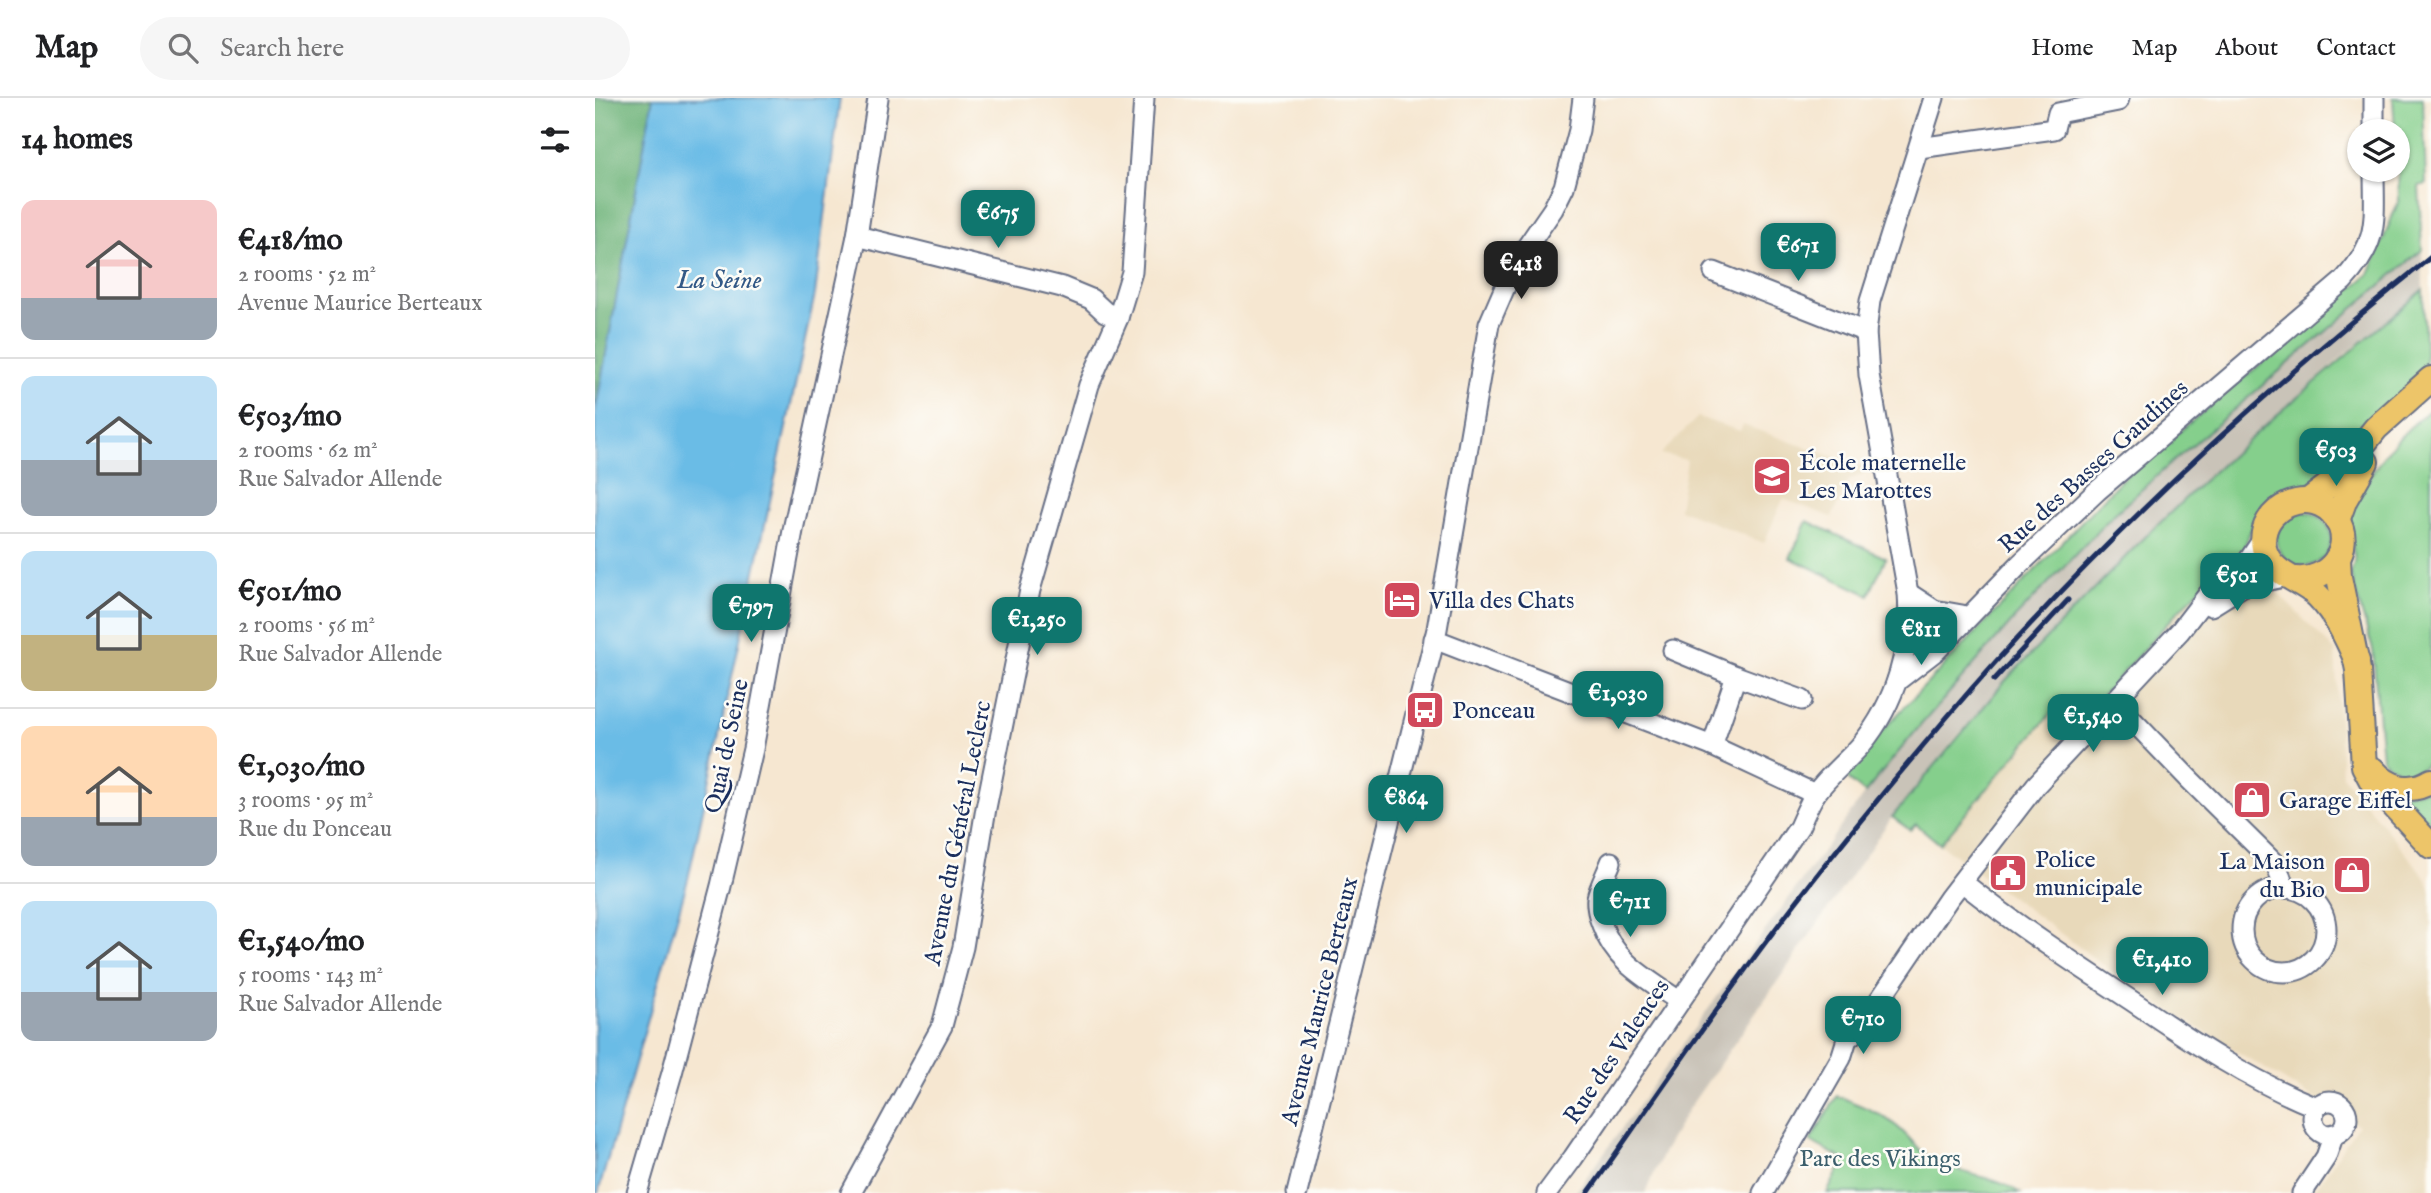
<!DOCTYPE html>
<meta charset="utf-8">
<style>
:root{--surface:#fff;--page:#f6f6f6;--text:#202124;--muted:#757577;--line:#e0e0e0;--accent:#0f766e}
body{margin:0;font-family:"IM FELL English",serif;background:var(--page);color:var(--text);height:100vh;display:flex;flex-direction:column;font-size:26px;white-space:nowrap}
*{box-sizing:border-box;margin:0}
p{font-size:23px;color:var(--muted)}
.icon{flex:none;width:38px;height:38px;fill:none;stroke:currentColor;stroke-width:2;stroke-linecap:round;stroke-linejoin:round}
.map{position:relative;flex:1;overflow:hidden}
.details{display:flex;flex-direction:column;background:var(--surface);width:595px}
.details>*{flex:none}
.fabs{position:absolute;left:1752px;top:21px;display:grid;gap:14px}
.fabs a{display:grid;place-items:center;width:63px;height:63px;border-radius:50%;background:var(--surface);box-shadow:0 2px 5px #0004;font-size:35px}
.price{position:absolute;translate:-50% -60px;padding:0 16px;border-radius:14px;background:var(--accent);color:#fff;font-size:23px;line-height:46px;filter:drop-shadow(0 2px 4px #0008)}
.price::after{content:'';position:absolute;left:50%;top:42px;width:21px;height:16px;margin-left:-10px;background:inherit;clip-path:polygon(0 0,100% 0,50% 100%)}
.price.selected{background:#222;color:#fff}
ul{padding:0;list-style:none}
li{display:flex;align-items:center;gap:21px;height:175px;padding:0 21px}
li+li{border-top:2px solid var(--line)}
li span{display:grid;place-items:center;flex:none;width:196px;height:140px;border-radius:14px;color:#555}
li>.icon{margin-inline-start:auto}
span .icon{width:84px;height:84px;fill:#fffc;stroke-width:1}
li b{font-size:30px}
h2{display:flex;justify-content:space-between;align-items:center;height:84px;padding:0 21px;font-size:30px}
header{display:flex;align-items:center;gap:42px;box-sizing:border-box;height:98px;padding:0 35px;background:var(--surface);border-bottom:2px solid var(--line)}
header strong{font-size:33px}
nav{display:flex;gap:38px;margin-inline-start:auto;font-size:24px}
.search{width:490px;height:63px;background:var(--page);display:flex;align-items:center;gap:18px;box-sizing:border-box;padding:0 24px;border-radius:38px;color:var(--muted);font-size:26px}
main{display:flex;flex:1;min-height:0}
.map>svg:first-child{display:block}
.built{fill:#e8d9ba}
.industrial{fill:#c9c3b8}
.green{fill:#85cf8c;stroke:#507f75;stroke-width:2}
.forest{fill:#6cb278;stroke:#44706b;stroke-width:2}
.water{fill:#6abce6;stroke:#4276a2;stroke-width:2}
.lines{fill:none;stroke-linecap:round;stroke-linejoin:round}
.minor-casing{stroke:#686f86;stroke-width:23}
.major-casing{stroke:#686f86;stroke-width:28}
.minor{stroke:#fff;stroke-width:19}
.major{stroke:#edc569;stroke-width:24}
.rail{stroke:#1b2f5e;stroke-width:5}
.labels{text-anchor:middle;stroke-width:5;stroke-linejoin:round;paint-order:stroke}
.poi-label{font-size:24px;fill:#1b2f5e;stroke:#fdfcf7;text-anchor:start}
.street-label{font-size:24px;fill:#1b2f5e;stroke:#fdfcf7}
.park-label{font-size:24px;fill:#3b5f6c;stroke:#fdfcf7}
.water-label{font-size:26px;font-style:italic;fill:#335987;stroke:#fdfcf7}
</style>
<header>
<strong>Map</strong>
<div class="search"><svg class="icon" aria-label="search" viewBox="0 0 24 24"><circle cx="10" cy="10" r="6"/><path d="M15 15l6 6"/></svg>Search here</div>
<nav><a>Home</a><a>Map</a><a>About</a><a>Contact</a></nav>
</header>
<main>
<section class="details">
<h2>14 homes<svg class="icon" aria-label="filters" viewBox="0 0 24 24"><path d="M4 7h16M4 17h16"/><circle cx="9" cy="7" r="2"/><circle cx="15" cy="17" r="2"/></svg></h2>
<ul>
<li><span style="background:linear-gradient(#f6c9c9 70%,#9aa5b1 0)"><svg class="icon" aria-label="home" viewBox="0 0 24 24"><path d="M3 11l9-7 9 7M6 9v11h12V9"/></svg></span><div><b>€418/mo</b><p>2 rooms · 52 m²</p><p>Avenue Maurice Berteaux</p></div></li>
<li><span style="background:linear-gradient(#bfe0f5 60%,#9aa5b1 0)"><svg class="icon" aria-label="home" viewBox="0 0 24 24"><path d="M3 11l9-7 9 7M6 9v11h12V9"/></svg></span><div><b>€503/mo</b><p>2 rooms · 62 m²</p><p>Rue Salvador Allende</p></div></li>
<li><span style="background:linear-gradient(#bfe0f5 60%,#c2b280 0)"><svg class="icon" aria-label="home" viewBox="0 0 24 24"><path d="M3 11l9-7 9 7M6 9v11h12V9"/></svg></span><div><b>€501/mo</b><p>2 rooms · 56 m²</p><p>Rue Salvador Allende</p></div></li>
<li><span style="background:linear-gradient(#ffd9b3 65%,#9aa5b1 0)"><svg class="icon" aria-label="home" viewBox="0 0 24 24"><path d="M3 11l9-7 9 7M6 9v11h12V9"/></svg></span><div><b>€1,030/mo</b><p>3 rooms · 95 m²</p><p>Rue du Ponceau</p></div></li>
<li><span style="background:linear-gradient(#bfe0f5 65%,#9aa5b1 0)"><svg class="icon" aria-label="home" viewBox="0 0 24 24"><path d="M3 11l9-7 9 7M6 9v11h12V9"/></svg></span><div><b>€1,540/mo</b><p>5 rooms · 143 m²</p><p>Rue Salvador Allende</p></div></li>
</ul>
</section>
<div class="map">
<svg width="1836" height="1095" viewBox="0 0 1836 1095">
<rect width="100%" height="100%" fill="#fdfcf7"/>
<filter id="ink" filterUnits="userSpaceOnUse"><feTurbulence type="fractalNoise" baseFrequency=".0143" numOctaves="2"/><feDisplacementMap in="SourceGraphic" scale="14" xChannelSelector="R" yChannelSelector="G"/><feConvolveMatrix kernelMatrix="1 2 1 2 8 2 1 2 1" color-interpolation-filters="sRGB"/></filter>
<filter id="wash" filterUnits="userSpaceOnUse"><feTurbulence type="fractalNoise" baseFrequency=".00686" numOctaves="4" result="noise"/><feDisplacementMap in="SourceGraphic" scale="28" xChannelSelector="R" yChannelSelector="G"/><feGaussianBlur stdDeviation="1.57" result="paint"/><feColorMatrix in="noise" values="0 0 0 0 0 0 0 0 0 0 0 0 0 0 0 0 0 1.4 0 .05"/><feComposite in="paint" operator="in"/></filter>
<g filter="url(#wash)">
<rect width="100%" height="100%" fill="#f6e7d1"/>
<g class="built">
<path d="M1103 319 1145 333 1148 327 1276 372 1253 383 1237 419 1188 401 1169 445 1084 411 1092 362 1066 356Z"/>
<path d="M1646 458 1740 553 1747 677 1831 780 1836 794V1028L1833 1095H1718L1763 1027 1546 895 1345 746 1458 613 1478 630 1587 509 1612 484Z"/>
</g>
<path class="industrial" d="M1827 152 1828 192 1742 263 1605 386 1411 582 1362 638 1297 719 1092 1013 1069 1053 1050 1095H980L1270 695 1324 629 1420 520 1517 418 1582 360Z"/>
<g class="green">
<path d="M1798 0H1828L1831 86 1824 88 1827 152 1582 360 1517 418 1420 520 1324 629 1270 695 1254 682 1250 675 1264 657 1525 383 1774 176 1804 102 1802 33H1800Z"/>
<path d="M1828 192 1831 275 1722 381 1713 387 1684 396 1667 409 1661 418 1646 458 1612 484 1587 509 1478 630 1458 613 1345 746 1321 726 1315 732 1297 719 1411 582 1541 448 1605 386 1676 322Z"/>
<path d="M1836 311V659C1824 681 1802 676 1787 661L1778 552 1755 475 1760 463C1759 450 1751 434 1755 420 1756 413 1761 406 1764 400 1780 363 1805 336 1836 311Z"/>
<circle cx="1709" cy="441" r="27"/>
<path d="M1212 423 1291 460 1274 497 1195 460Z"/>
<path d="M1836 691V738L1804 697Z"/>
<path d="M1242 998C1265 1007 1290 1016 1308 1034 1319 1044 1326 1056 1340 1063 1367 1078 1399 1077 1425 1095H1232L1249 1062 1215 1043Z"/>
</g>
<path class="forest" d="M0 0H58L0 316Z"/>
<path class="water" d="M58 0H245L220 196 93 781 3 1095H0V316Z"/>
</g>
<g filter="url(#ink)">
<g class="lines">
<g class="minor-casing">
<g id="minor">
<path d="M1779 33V0"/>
<path d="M1324 50 1459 31 1463 15 1523 3 1524 0"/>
<path d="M262 138 467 189 496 201 510 214 523 220"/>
<path d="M1119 174 1271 234"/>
<path d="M1313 495 1339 512 1367 517"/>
<path d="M1616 508 1648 488 1693 478"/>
<path d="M1313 531 1345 532 1366 518"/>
<path d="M839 541 1117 648 1220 696"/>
<path d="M1078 552 1141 578 1117 648"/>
<path d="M1141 578 1207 602"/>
<path d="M1302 583 1342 552 1425 466 1502 393 1748 183C1785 143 1779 123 1779 72"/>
<path d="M1519 603 1594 681 1682 768 1689 789"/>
<path d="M1016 764C1012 775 1004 789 1002 800 1001 808 1004 820 1007 827 1020 865 1053 881 1084 903"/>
<path d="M1367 784C1421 827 1479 865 1537 903 1596 943 1655 983 1721 1009"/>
<circle cx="1689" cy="832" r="42"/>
<circle cx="1735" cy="1020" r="17"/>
<path d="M42 1095 77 975 126 788 158 651 199 427 262 138 283 0"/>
<path d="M256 1095 347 928 368 849 391 710 435 492 494 287 523 220 537 174 549 0"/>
<path d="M702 1095 842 531 894 226 920 166 958 111 969 89 984 32 988 0"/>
<path d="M952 1095 978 1060 1204 729C1209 718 1214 705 1221 695 1234 677 1252 663 1266 647 1301 605 1317 549 1313 495L1274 277 1271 234 1275 203 1339 0"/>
<path d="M1168 1095 1246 960 1252 941 1266 929 1354 800 1441 687 1585 533 1615 494 1651 466 1668 441"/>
<path d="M1707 1095 1731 1059 1739 1036"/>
</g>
</g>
<g class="major-casing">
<g id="major">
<path d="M1713 403 1738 384 1781 330 1836 281"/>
<path d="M1742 423 1750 401 1771 364"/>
<path d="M1743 459 1744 479 1763 572 1769 668 1778 685 1836 748"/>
<path d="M1701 481C1733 484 1761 451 1741 420 1718 385 1661 409 1669 450 1675 477 1706 481 1723 498 1741 516 1752 540 1762 563"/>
<path d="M1778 672C1793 690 1815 696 1836 683"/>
</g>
</g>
<use href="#minor" class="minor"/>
<use href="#major" class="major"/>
<g class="rail">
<path d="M1399 582 1473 502"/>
<path d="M993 1095C1057 1005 1118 913 1185 825 1238 755 1295 686 1353 618 1498 449 1662 298 1836 159"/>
</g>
</g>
</g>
<defs>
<g id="school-square" transform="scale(2.0125)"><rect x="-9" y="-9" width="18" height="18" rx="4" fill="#d1495b" stroke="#fdfcf7"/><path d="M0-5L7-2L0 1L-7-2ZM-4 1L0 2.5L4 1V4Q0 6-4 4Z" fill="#fff"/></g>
<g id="hotel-square" transform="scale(2.0125)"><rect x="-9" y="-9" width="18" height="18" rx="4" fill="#d1495b" stroke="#fdfcf7"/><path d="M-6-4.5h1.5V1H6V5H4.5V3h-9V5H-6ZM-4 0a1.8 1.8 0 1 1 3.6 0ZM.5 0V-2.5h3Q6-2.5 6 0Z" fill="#fff"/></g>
<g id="bus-square" transform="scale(2.0125)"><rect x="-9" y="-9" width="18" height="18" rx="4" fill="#d1495b" stroke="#fdfcf7"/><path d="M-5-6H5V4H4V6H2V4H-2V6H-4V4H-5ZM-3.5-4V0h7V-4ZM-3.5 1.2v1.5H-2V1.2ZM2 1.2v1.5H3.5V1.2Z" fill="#fff"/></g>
<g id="shop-square" transform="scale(2.0125)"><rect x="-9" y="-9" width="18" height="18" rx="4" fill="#d1495b" stroke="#fdfcf7"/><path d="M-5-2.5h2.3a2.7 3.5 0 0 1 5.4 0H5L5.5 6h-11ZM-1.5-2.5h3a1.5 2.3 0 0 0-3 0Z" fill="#fff"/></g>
<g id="civic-square" transform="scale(2.0125)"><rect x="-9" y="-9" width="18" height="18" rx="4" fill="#d1495b" stroke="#fdfcf7"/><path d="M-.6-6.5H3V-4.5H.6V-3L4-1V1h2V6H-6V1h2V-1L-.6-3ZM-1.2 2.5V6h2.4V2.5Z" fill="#fff"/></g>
</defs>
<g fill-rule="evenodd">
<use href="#school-square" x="1177" y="378"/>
<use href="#hotel-square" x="807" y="502"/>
<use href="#bus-square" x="830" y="612"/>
<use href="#shop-square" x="1657" y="702"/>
<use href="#civic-square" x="1413" y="775"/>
<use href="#shop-square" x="1757" y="777"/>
</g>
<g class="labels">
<g class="poi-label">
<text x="1204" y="372">École maternelle<tspan x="1204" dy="28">Les Marottes</tspan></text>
<text x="834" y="510">Villa des Chats</text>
<text x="857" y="620">Ponceau</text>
<text x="1684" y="710">Garage Eiffel</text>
<text x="1440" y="769">Police<tspan x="1440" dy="28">municipale</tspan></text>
<text x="1730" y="771" text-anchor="end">La Maison<tspan x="1730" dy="28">du Bio</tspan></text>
</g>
<g class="street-label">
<text transform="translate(1498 368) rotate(-42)" y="8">Rue des Basses Gaudines</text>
<text transform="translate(131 648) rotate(-78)" y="8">Quai de Seine</text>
<text transform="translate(362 735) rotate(-79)" y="8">Avenue du Général Leclerc</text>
<text transform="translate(724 903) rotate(-76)" y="8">Avenue Maurice Berteaux</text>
<text transform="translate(1021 953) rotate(-56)" y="8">Rue des Valences</text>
</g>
<g class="park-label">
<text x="1285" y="1068">Parc des Vikings</text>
</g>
<g class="water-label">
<text x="124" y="190">La Seine</text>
</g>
</g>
</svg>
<div class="fabs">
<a><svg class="icon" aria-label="layers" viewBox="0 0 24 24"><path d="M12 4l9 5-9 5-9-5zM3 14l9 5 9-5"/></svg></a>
</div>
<b class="price" style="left:403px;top:152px">€675</b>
<b class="price" style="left:1203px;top:185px">€671</b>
<b class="price selected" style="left:926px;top:203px">€418</b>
<b class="price" style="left:1741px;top:390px">€503</b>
<b class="price" style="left:1642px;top:515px">€501</b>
<b class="price" style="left:156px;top:546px">€797</b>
<b class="price" style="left:442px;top:559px">€1,250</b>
<b class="price" style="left:1326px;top:569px">€811</b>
<b class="price" style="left:1023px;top:633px">€1,030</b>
<b class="price" style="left:1498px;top:656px">€1,540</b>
<b class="price" style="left:811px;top:737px">€864</b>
<b class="price" style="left:1035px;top:841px">€711</b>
<b class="price" style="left:1567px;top:899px">€1,410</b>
<b class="price" style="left:1268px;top:958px">€710</b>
</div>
</main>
